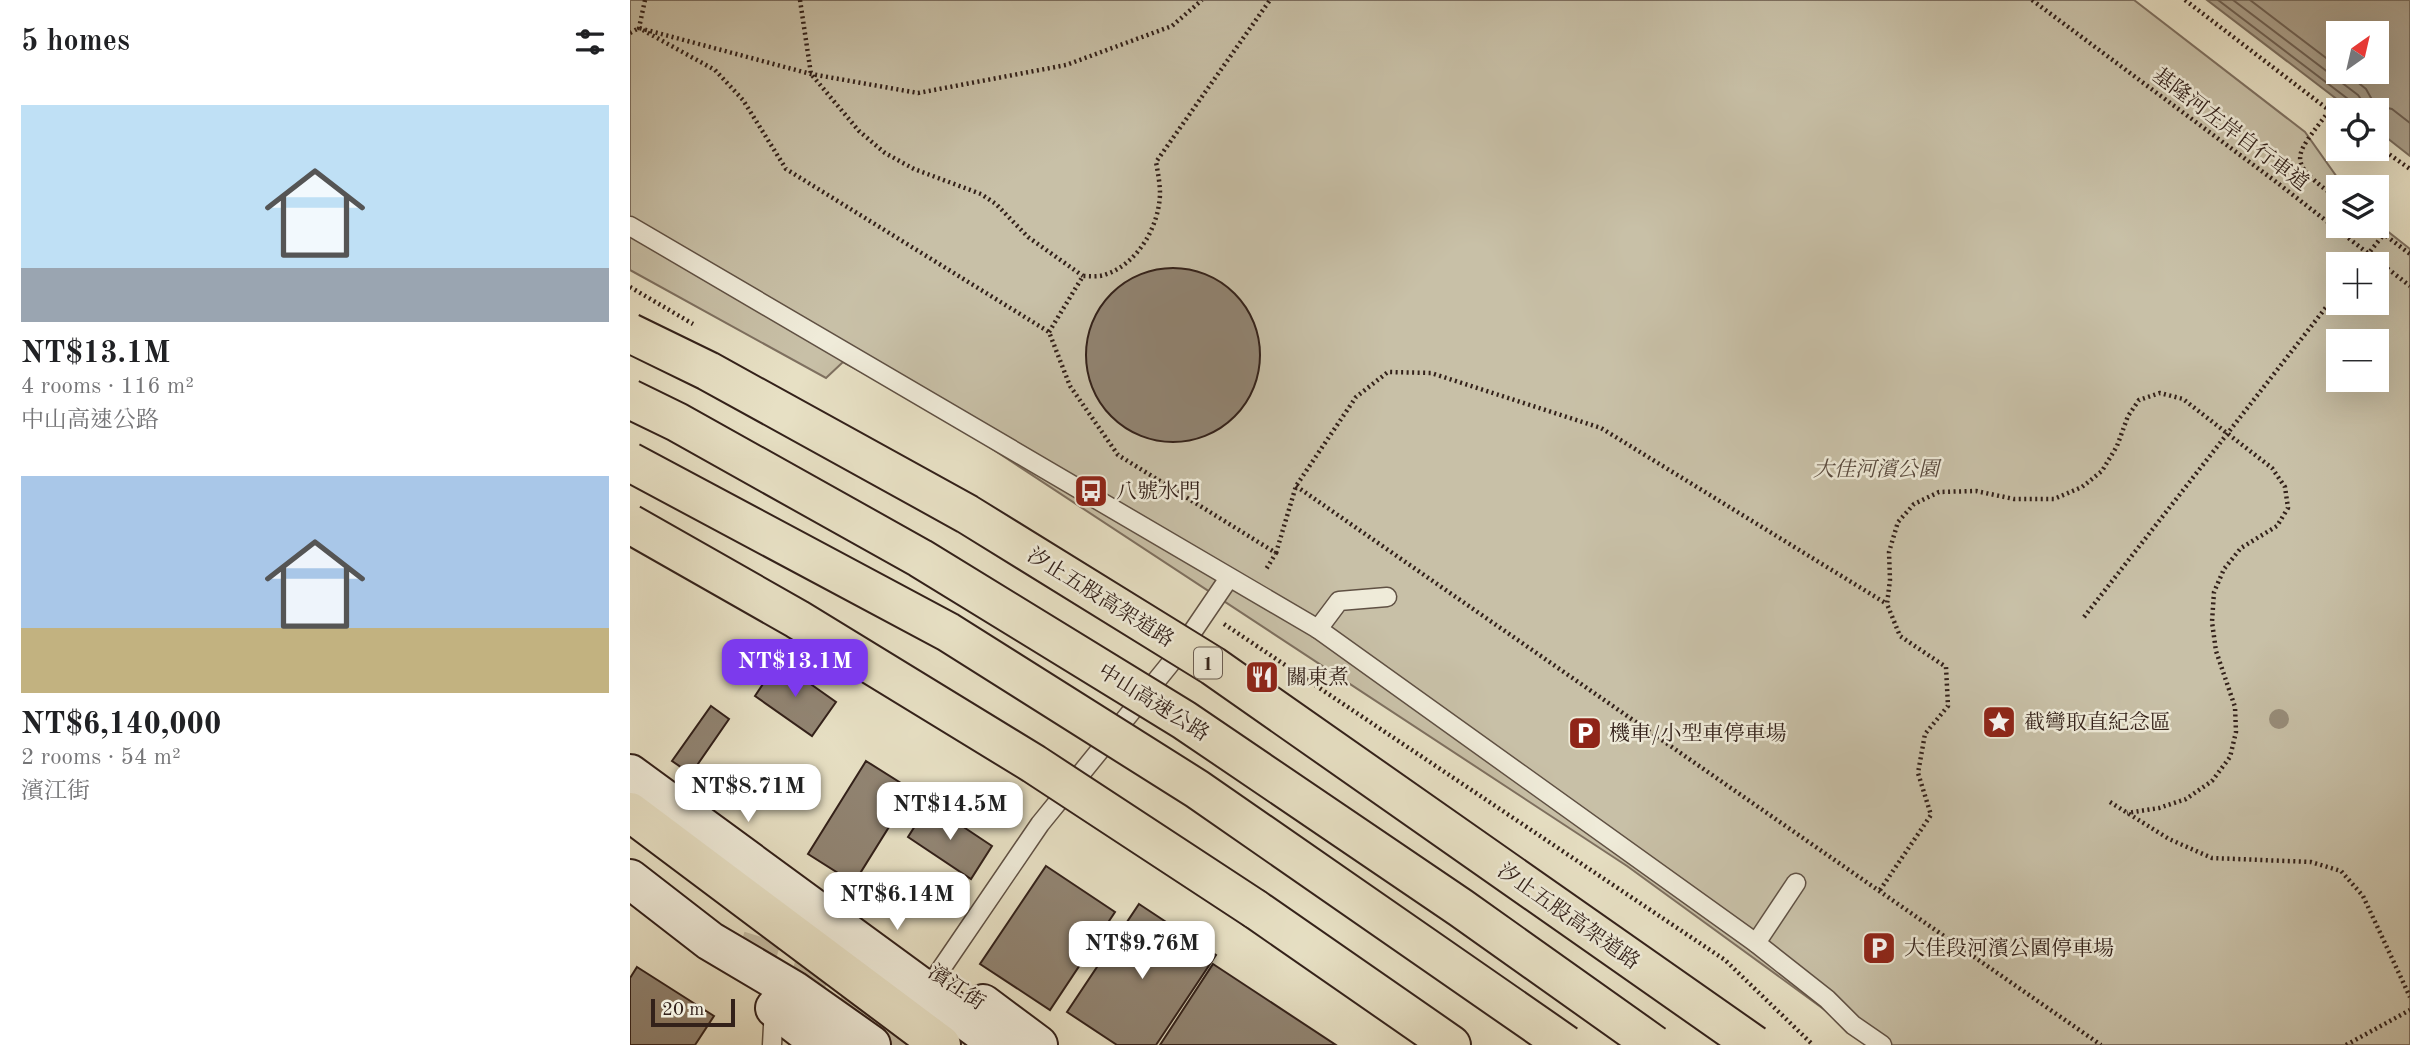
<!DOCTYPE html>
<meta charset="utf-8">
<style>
:root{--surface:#fff;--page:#f6f6f6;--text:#202124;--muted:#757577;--accent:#7c3aed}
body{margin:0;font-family:"Old Standard TT","Noto Serif TC",serif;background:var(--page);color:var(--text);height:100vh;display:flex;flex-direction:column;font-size:26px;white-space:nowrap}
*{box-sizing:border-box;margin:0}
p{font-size:23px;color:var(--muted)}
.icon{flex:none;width:38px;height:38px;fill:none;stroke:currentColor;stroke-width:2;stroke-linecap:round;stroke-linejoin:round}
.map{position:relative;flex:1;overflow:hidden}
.side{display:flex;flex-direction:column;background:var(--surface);width:630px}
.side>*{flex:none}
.needle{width:46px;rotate:34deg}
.controls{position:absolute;left:1696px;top:21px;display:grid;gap:14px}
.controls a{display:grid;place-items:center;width:63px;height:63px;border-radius:0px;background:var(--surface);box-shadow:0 7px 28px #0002;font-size:35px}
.scale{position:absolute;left:21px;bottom:18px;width:84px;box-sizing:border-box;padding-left:7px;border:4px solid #33211a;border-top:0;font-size:19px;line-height:24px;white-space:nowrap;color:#33211a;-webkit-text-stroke:5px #efebd9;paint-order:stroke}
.price{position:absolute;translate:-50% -60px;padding:0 16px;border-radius:14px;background:#fff;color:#222;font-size:23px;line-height:46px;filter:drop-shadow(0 2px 4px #0008)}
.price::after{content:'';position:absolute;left:50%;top:42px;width:21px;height:16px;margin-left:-10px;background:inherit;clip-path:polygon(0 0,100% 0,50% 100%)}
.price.active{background:var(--accent);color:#fff}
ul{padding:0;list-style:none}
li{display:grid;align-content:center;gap:14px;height:371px;padding:0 21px}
li span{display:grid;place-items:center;height:217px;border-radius:0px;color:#555}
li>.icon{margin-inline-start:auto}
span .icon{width:126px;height:126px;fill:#fffc;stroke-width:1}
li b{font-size:30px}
h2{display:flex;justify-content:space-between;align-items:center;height:84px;padding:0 21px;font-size:30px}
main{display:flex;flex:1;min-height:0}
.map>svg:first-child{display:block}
.green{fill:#c8c0a7;stroke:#7e7060;stroke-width:2;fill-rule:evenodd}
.water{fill:#aa9f8a;stroke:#7a6d5d;stroke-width:2;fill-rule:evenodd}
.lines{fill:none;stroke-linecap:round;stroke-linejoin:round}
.shore{stroke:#6e6052;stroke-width:2}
.building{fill:#918472;stroke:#33211a;stroke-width:2}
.secondary-tunnel{stroke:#c3baa2;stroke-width:38;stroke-dasharray:38 19;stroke-linecap:butt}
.lane-casing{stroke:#605144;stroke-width:21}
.secondary-casing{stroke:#33211a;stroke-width:42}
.highway-casing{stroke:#33211a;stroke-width:42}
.path{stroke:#33211a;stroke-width:4.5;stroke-dasharray:2 3.5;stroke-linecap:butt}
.lane{stroke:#efebd9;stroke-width:18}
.secondary{stroke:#efebd9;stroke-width:38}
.highway{stroke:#e7e0c4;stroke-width:38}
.highway-bridge-casing{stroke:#33211a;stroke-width:42;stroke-linecap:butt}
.highway-bridge{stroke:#e7e0c4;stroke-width:38}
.tree{fill:#988d7a}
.labels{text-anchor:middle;stroke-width:5;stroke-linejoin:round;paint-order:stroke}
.shield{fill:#efebd9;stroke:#6b5e53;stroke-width:2}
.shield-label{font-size:19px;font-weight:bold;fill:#33211a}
.street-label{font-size:21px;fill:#33211a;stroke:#efebd9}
.park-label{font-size:21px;font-style:italic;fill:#58493d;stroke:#efebd9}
.poi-label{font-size:21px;fill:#33211a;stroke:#efebd9;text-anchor:start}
</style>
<main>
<section class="side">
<h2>5 homes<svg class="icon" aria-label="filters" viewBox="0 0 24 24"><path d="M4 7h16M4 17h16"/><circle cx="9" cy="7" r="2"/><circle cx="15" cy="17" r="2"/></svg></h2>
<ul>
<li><span style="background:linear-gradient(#bfe0f5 75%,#9aa5b1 0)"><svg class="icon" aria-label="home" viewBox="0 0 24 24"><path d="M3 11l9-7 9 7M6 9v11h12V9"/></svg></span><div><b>NT$13.1M</b><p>4 rooms · 116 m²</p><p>中山高速公路</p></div></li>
<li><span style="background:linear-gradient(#a9c7e8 70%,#c2b280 0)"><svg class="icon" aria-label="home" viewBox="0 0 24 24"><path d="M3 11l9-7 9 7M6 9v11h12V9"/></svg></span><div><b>NT$6,140,000</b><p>2 rooms · 54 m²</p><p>濱江街</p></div></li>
</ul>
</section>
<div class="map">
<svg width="1780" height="1045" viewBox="0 0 1780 1045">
<rect width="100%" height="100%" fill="#e7e0c4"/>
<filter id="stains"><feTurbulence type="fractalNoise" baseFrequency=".00286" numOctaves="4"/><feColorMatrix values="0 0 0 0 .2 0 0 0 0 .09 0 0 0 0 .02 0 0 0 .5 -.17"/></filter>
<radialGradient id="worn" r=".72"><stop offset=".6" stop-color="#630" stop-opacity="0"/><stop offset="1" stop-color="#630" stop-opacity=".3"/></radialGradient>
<path class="green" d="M0 0H1504L1675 132 1714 187H1708V226H1746L1747 223 1780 249V1045H1243L997 866 306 412 213 362 196 378 0 270ZM1708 264H1746V303H1708ZM1708 341H1746V380H1708Z"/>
<path class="water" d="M1577 0H1780V156L1747 130 1746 110H1721ZM1708 33H1746V72H1708Z"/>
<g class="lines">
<g class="shore">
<path d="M1588 0 1722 102 1725 110"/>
<path d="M1603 0 1728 95 1733 102 1734 110"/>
<path d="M1620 0 1708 67"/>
<path d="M1715 72 1736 89 1745 105 1762 109 1780 123"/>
</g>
</g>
<g class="building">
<circle cx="543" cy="355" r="87"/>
<path d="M148 661 206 702 182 736 125 696Z"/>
<path d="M81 706 99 719 61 774 42 761Z"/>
<path d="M236 761 282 790 224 883 178 854Z"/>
<path d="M299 804 362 846 341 879 278 837Z"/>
<path d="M416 866 485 912 420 1010 350 964Z"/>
<path d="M509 904 586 955 526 1045H487L437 1012Z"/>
<path d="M583 964 706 1045H530Z"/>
<path d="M7 967 84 1016 65 1045H0V978Z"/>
</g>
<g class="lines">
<path class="secondary-tunnel" d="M109 950 169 968 277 1045"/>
<g class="lane-casing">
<g id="lane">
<path d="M0 226 688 629 1126 943 1197 999 1223 1025 1252 1045"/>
<path d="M688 629 709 601 757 597"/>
<path d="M1126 943 1166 883"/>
<path d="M309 972 410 824 544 659 599 578"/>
<path d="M142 1045 144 1007"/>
</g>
</g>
<g class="secondary-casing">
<g id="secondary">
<path d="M0 774 370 1045"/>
<path d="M0 879 80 941 163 990 241 1045"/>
<path d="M353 1004 408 1045"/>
<path d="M145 1008 193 1045"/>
</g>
</g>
<g class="highway-casing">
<g id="highway">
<path d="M0 812 311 1045"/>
<path d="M625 909 821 1045"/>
</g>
</g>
<g class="path">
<path d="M15 0 9 28 85 70 113 100 156 169 419 332 440 386 488 455 646 553 635 571"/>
<path d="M170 0 181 74 229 131 255 153 284 169 351 194 366 204 398 237 453 276"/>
<path d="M1402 0 1645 181 1780 286"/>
<path d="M1555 0 1708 117"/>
<path d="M0 33 9 28 181 74 288 93 436 65 542 26 572 0"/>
<path d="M1699 111C1662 160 1656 160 1708 199"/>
<path d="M1746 145 1780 169"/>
<path d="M1743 226 1780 254"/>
<path d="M1730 264 1754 234"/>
<path d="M0 287 63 324"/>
<path d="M419 332 453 276C460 276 468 277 474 275 507 265 529 227 530 194 530 184 528 173 526 162L640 0"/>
<path d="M666 486 1471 1045"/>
<path d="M646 553 666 486 726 397 758 372 801 373 971 428 1257 604"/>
<path d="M1454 617 1708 292"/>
<path d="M594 624 1095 960 1183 1045"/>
<path d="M1480 802 1539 839 1582 858 1681 862 1711 871 1733 896 1780 997"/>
<path d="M1250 890 1301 815 1288 773 1295 734 1318 706 1316 667 1270 636 1257 604 1260 580 1259 552 1268 522 1284 504 1309 492 1346 491 1384 499H1424L1452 487 1472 471 1487 446 1498 416 1509 400 1530 393 1553 399 1642 468 1655 487 1658 508 1647 526 1611 548 1594 569 1584 592 1582 622 1586 651 1605 707 1606 732 1600 757 1582 781 1556 799 1529 808 1497 813"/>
<path d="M1716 1045 1780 1010"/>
</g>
<use href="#lane" class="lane"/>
<use href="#secondary" class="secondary"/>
<use href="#highway" class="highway"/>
<g class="highway-bridge-casing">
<g id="highway-bridge">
<path d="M0 333 78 371 337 514 583 666 1124 1045"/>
<path d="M0 399 47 422 290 558 554 720 831 908 1024 1045"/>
<path d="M0 462 318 632 567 789 936 1045"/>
<path d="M0 524 167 619 404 764 625 909"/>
</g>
</g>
<use href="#highway-bridge" class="highway-bridge"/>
</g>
<circle class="tree" cx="1649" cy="719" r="10"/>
<defs>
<g id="bus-square" transform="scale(1.75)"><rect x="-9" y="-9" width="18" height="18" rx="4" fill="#8f2418" stroke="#efebd9"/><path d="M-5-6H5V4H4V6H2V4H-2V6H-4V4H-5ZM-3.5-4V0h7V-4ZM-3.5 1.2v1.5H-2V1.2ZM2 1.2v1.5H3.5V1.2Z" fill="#fff"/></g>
<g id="restaurant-square" transform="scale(1.75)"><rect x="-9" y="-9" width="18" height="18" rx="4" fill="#8f2418" stroke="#efebd9"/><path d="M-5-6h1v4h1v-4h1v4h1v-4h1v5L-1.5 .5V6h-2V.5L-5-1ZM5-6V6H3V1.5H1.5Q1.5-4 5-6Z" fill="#fff"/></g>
<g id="sight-square" transform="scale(1.75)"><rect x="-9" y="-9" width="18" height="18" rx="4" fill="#8f2418" stroke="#efebd9"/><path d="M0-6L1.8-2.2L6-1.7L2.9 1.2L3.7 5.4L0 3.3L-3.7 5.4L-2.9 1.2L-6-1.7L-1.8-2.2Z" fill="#fff"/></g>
<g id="parking-square" transform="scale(1.75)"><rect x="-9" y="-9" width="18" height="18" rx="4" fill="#8f2418" stroke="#efebd9"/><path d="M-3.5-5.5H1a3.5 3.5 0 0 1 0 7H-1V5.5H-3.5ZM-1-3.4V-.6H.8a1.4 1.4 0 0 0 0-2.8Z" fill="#fff"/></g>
</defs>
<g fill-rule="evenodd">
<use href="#bus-square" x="461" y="491"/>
<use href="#restaurant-square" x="632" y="677"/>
<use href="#sight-square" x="1369" y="722"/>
<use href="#parking-square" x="955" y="733"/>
<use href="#parking-square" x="1249" y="948"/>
</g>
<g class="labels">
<rect class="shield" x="564" y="647.5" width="28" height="31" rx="5"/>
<g class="shield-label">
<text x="578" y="670">1</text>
</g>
<g class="street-label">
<text transform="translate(1601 129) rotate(37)" y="7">基隆河左岸自行車道</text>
<text transform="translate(471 597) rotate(32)" y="7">汐止五股高架道路</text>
<text transform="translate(524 702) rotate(32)" y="7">中山高速公路</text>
<text transform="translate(939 916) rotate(35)" y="7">汐止五股高架道路</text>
<text transform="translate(327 987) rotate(34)" y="7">濱江街</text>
</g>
<g class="park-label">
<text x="1246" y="476">大佳河濱公園</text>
</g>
<g class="poi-label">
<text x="486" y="498">八號水門</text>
<text x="656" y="684">關東煮</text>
<text x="1394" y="729">截彎取直紀念區</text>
<text x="979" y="740">機車/小型車停車場</text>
<text x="1274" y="955">大佳段河濱公園停車場</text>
</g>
</g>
<rect width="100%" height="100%" filter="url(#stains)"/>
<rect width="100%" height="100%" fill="url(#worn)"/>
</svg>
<div class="controls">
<a><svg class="needle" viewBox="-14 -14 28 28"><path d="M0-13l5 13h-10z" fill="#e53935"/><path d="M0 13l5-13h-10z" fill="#757577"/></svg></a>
<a><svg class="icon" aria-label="locate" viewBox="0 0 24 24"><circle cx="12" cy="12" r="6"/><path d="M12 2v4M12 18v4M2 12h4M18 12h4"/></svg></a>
<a><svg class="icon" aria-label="layers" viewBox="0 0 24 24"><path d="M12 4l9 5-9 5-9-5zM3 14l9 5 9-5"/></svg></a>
<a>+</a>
<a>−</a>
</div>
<div class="scale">20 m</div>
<b class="price active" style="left:165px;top:699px">NT$13.1M</b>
<b class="price" style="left:118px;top:824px">NT$8.71M</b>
<b class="price" style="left:320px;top:842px">NT$14.5M</b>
<b class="price" style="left:267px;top:932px">NT$6.14M</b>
<b class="price" style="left:512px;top:981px">NT$9.76M</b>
</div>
</main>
